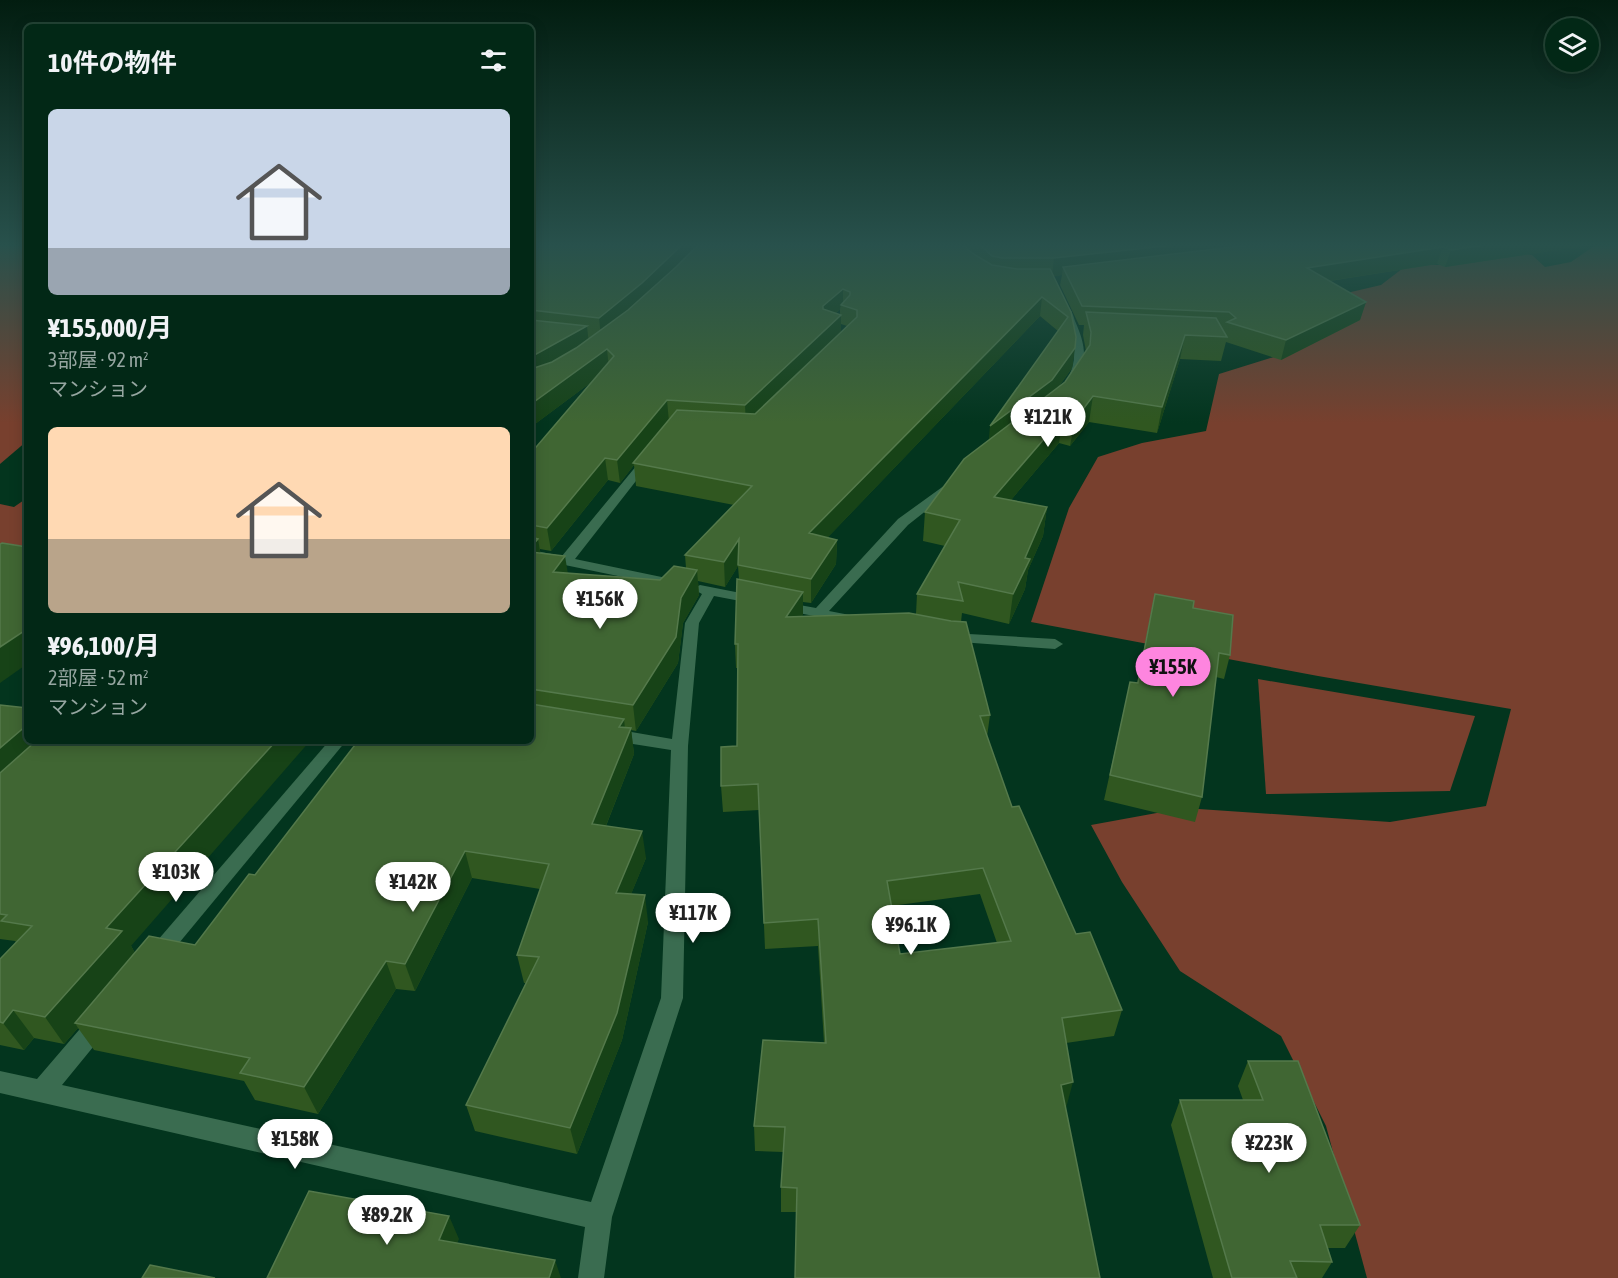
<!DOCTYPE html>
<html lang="ja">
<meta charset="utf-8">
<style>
:root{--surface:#022816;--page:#0c301f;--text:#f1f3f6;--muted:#96a6a1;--line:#234435;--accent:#fe85df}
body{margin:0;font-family:"Asap Condensed","Noto Sans JP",sans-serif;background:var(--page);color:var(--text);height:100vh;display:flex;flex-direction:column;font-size:22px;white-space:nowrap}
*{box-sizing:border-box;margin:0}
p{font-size:20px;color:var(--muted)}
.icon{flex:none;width:33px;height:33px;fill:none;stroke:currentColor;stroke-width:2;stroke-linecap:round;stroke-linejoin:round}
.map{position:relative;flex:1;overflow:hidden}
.drawer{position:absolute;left:24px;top:24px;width:510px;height:720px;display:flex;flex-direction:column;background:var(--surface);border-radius:9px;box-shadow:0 3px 15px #0003,0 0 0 2px var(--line)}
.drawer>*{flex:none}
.fabs{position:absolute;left:1545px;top:18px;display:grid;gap:12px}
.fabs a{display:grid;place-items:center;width:54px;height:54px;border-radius:50%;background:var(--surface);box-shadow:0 3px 15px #0003,0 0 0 2px var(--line);font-size:30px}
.price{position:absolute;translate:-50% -51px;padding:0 14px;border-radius:21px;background:#fff;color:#222;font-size:20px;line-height:39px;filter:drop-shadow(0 2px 3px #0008)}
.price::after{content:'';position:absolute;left:50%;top:36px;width:18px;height:14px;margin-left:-9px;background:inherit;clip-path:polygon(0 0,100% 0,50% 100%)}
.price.selected{background:var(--accent);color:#111}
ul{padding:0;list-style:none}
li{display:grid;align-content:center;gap:12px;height:318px;padding:0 24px}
li span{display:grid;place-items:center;height:186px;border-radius:9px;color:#555}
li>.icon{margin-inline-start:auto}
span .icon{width:108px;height:108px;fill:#fffc;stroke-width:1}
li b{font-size:26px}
h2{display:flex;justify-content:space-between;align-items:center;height:72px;padding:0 24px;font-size:26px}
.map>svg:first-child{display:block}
.green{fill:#78402e}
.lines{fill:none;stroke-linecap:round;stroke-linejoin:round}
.minor{fill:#3a6c50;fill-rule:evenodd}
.wall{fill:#305720;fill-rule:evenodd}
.shaded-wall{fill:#174317}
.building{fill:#406633;stroke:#54794b;stroke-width:1.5;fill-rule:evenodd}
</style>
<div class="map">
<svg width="1618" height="1278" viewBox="0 0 1618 1278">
<rect width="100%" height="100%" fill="#03351e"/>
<g class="green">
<path d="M0 244H27V441L0 464Z"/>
<path d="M1597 244H1618V1278H1367L1326 1126 1281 1036 1180 971 1122 882 1091 825 1184 808 1390 822 1486 806 1511 709 1318 676 1031 622 1069 508 1098 457 1142 443 1206 431 1219 374 1306 347 1343 312 1351 292 1381 285 1407 265H1448L1505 250 1532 255 1545 267 1571 262Z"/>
<path d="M27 498V545L0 549V504L14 507Z"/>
<path d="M1258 679 1475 716 1450 791 1266 794Z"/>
</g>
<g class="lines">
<g class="minor">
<path d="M1065 305C1071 308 1073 314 1075 321 1084 341 1089 360 1077 380L1073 381 1068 378C1081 354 1071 331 1061 308Z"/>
<path d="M646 457 650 459V463L575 559 676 580 678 583 676 586 671 587 531 558V550L562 556 642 459Z"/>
<path d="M952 480 958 484 956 487 908 525 829 611 855 616 857 619 855 622 850 623 778 609 776 606 778 603 783 602 816 608 898 519Z"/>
<path d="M700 585 756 596 763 600 756 604 714 596 699 623 688 746 683 998 612 1217 604 1278H578L585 1227 0 1093V1071L37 1079 91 1016 99 1013 107 1016 110 1023 107 1030 62 1085 591 1202 661 998 671 750 614 741 608 739 606 735 608 731 614 729 672 739 685 623 702 594 693 589Z"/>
<path d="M951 633 1055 639 1063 644 1055 649 946 641 944 638 946 635Z"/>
<path d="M329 741H346L165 960 158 963 151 960 148 954 151 948Z"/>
</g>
</g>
<g class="wall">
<path d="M531 244H1596L1445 267 1437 264 1330 281 1366 302 1360 320 1281 360 1226 342 1221 361 1180 359 1157 433 1089 422 1070 446 1059 443 1011 500 1047 507 1043 536 1028 570 1025 589 1009 624 962 613 961 622 990 715 987 737 1012 807 1076 934 1122 1010 1114 1036 1066 1043 796 1212H781V1187L783 1152 755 1151 754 1126 824 1043 818 946 765 949 759 810 723 812 721 786 737 746 738 668H736L735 644 739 579 738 566 725 587 698 581 699 595 683 623 678 663 636 731 631 730 634 754 606 826 646 858 631 894 648 922 622 1040 577 1154 475 1131 466 1105 526 983H524L517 955 540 889 472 878 415 991 396 989 318 1114 255 1100 244 1081 94 1050 78 1028 64 1044 34 1038 24 1050 0 1045V959L16 942 15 941 0 939V705L135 953 195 945 255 875 531 741V453L590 383 531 427ZM1062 275 1060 285 1079 325H1084L1083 335 1086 351 1065 382 1059 386 1072 368 1076 337 1053 276ZM840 309V315L836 313ZM1040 316 1058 331 989 440 925 512 923 541 945 546 917 594 916 614 802 616 803 602 811 603 836 564 837 540 827 538ZM841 324 847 326 841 332ZM634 465 636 486 734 505 685 555 686 568 660 580 568 573 540 553V549L551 551 608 480 620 483ZM980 894 997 943 900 954 891 906Z"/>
<path d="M1155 594 1193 608 1230 655 1224 679 1216 677 1202 797 1195 822 1104 800 1130 682 1137 683Z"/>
<path d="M1248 1061 1360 1225 1345 1248H1328L1332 1262 1322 1278H1213L1171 1125 1180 1100H1243L1238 1086Z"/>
</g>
<g class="shaded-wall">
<path d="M683 244H702L601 337 599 318Z"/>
<path d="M1184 244H1327L1063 267 1062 275 1052 276 1054 258Z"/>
<path d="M1493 244H1596L1445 267 1451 250Z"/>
<path d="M1443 247 1437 264 1302 285 1307 268Z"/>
<path d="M843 289V306L841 305 840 309 823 324V306Z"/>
<path d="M1042 297 1040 316 809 557V533Z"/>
<path d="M1366 302 1360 320 1281 360 1286 340Z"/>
<path d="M841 315V334L746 426 745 405Z"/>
<path d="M587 326 589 345 531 379V357Z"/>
<path d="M1185 335 1180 359 1157 433 1162 407Z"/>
<path d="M1075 348 1072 368 1049 400 988 448 990 426Z"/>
<path d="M607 349 609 369 531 427V404Z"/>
<path d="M1093 396 1089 422 1070 446 1075 420Z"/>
<path d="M667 400 669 422 633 463 634 465 620 483 617 460Z"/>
<path d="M1063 417 1059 443 990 525 994 497Z"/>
<path d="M605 458 608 480 551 551 547 528Z"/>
<path d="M1047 507 1043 536 1028 570 1025 589 1009 624 1013 594 1025 558Z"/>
<path d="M538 539 542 563 531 571V545Z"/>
<path d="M739 539 740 563 725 587 724 562Z"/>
<path d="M837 540 836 564 811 603V579Z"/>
<path d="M565 556 569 580 553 572Z"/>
<path d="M697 570 699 595 683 623 678 663 636 731 633 705 681 598Z"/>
<path d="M803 592V615L786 641V617Z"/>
<path d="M27 629V664L0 683V647Z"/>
<path d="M624 719 626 739 631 728 634 754 596 851 592 824 619 727Z"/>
<path d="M27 725V741H54L0 789V748Z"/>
<path d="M276 741H310L131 946 138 958 75 1023 78 1028 64 1044 45 1017 106 928Z"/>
<path d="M642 831 646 858 620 921 616 893Z"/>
<path d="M465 851 472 878 415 991 405 964Z"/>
<path d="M645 895 648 922 622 1040 577 1154 570 1128Z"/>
<path d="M386 961 396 989 318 1114 304 1087Z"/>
<path d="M13 1010 34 1038 24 1050 3 1023Z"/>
<path d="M1073 1082 1066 1108 1061 1085Z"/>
<path d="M449 1216 459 1239 449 1263 439 1240Z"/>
<path d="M555 1260 561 1278H549Z"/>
</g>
<g class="building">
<path d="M531 244H683L642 283 599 318 531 310Z"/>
<path d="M699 244H962L972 253 992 265 1017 269H1050L1071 312 1076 337 1075 348 1052 380 990 426 1068 317 1042 297 809 533 837 540 811 579 738 565 739 539 724 562 685 555 752 486 633 463 677 410 755 414 857 317V310L841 305 850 295V292L843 289 823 306V309L841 315 745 405 667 400 617 460 605 458 547 528 531 525V453L614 356 607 349 531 404V369L552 362 576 348 628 310 676 267Z"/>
<path d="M979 244H1184L1054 258H1002L992 256Z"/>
<path d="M1258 244H1493L1451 250 1443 247 1307 268 1366 302 1286 340 1227 322 1236 318 1229 312 1082 306 1063 267Z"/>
<path d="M1086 312 1216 318 1227 337 1185 335 1162 407 1093 396 1075 420 1063 417 994 497 1047 507 1025 558 1030 559 1013 594 958 582 963 601 917 594 960 520 925 512 964 459 1065 382 1090 345 1091 332Z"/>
<path d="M531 320 587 326 531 357Z"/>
<path d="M531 537 538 539 531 547Z"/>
<path d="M2 543 27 547V629L0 647V544Z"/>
<path d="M531 552 565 556 553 572 660 580 674 566 697 570 681 598 676 637 633 705 531 689Z"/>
<path d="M737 579 803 592 786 617 909 613 951 621 966 622 990 715 980 716 1012 807 1019 806 1076 934 1090 932 1122 1010 1062 1018 1073 1082 1061 1085 1100 1278H795L797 1188 781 1187 785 1127 754 1126 763 1040 826 1043 818 919 764 923 758 784 721 786V747L737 746 738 644H735ZM983 868 1011 941 900 954 887 881Z"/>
<path d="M1155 594 1194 601 1193 608 1233 615 1230 655 1219 653 1202 797 1110 775 1130 682 1138 683Z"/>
<path d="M531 704 624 719 619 727 631 728 592 824 642 831 616 893 645 895 617 1013 570 1128 466 1105 539 957 517 955 549 864 465 851 405 964 386 961 304 1087 240 1073 250 1058 75 1023 149 936 195 945 249 874 255 875 358 741H531Z"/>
<path d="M0 705 27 708V725L0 748Z"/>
<path d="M36 741H276L106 928 122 931 45 1017 13 1010 3 1023 0 1022V959L32 926 1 921 7 915 0 914V773Z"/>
<path d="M1248 1061H1298L1360 1225H1320L1332 1262 1290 1261 1297 1278H1232L1180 1100H1263Z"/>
<path d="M309 1191 449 1216 439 1240 555 1260 549 1278H267Z"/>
<path d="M150 1265 215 1278H142Z"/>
</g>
<linearGradient id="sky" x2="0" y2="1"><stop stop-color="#021d10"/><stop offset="0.58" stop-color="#28514c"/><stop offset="1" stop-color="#28514c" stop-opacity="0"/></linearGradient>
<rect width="1618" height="423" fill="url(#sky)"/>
</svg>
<div class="fabs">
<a><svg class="icon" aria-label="layers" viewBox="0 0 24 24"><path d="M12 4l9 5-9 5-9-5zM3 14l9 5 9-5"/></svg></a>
</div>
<b class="price" style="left:1048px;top:448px">¥121K</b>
<b class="price" style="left:600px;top:630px">¥156K</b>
<b class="price selected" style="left:1173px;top:698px">¥155K</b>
<b class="price" style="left:176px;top:903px">¥103K</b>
<b class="price" style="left:413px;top:913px">¥142K</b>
<b class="price" style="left:693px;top:944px">¥117K</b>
<b class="price" style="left:911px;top:956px">¥96.1K</b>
<b class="price" style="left:295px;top:1170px">¥158K</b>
<b class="price" style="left:1269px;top:1174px">¥223K</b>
<b class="price" style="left:387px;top:1246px">¥89.2K</b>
<section class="drawer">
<h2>10件の物件<svg class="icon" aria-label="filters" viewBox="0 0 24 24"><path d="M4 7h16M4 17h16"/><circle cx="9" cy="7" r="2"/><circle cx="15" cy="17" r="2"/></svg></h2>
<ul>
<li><span style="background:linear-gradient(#c9d6e8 75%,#9aa5b1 0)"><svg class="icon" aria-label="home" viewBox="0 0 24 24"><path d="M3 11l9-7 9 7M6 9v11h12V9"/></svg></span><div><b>¥155,000/月</b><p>3部屋 · 92 m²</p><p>マンション</p></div></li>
<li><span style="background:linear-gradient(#ffd9b3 60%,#b9a48a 0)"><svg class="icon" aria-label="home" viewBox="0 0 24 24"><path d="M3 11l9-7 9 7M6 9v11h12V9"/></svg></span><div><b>¥96,100/月</b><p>2部屋 · 52 m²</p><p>マンション</p></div></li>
</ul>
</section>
</div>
